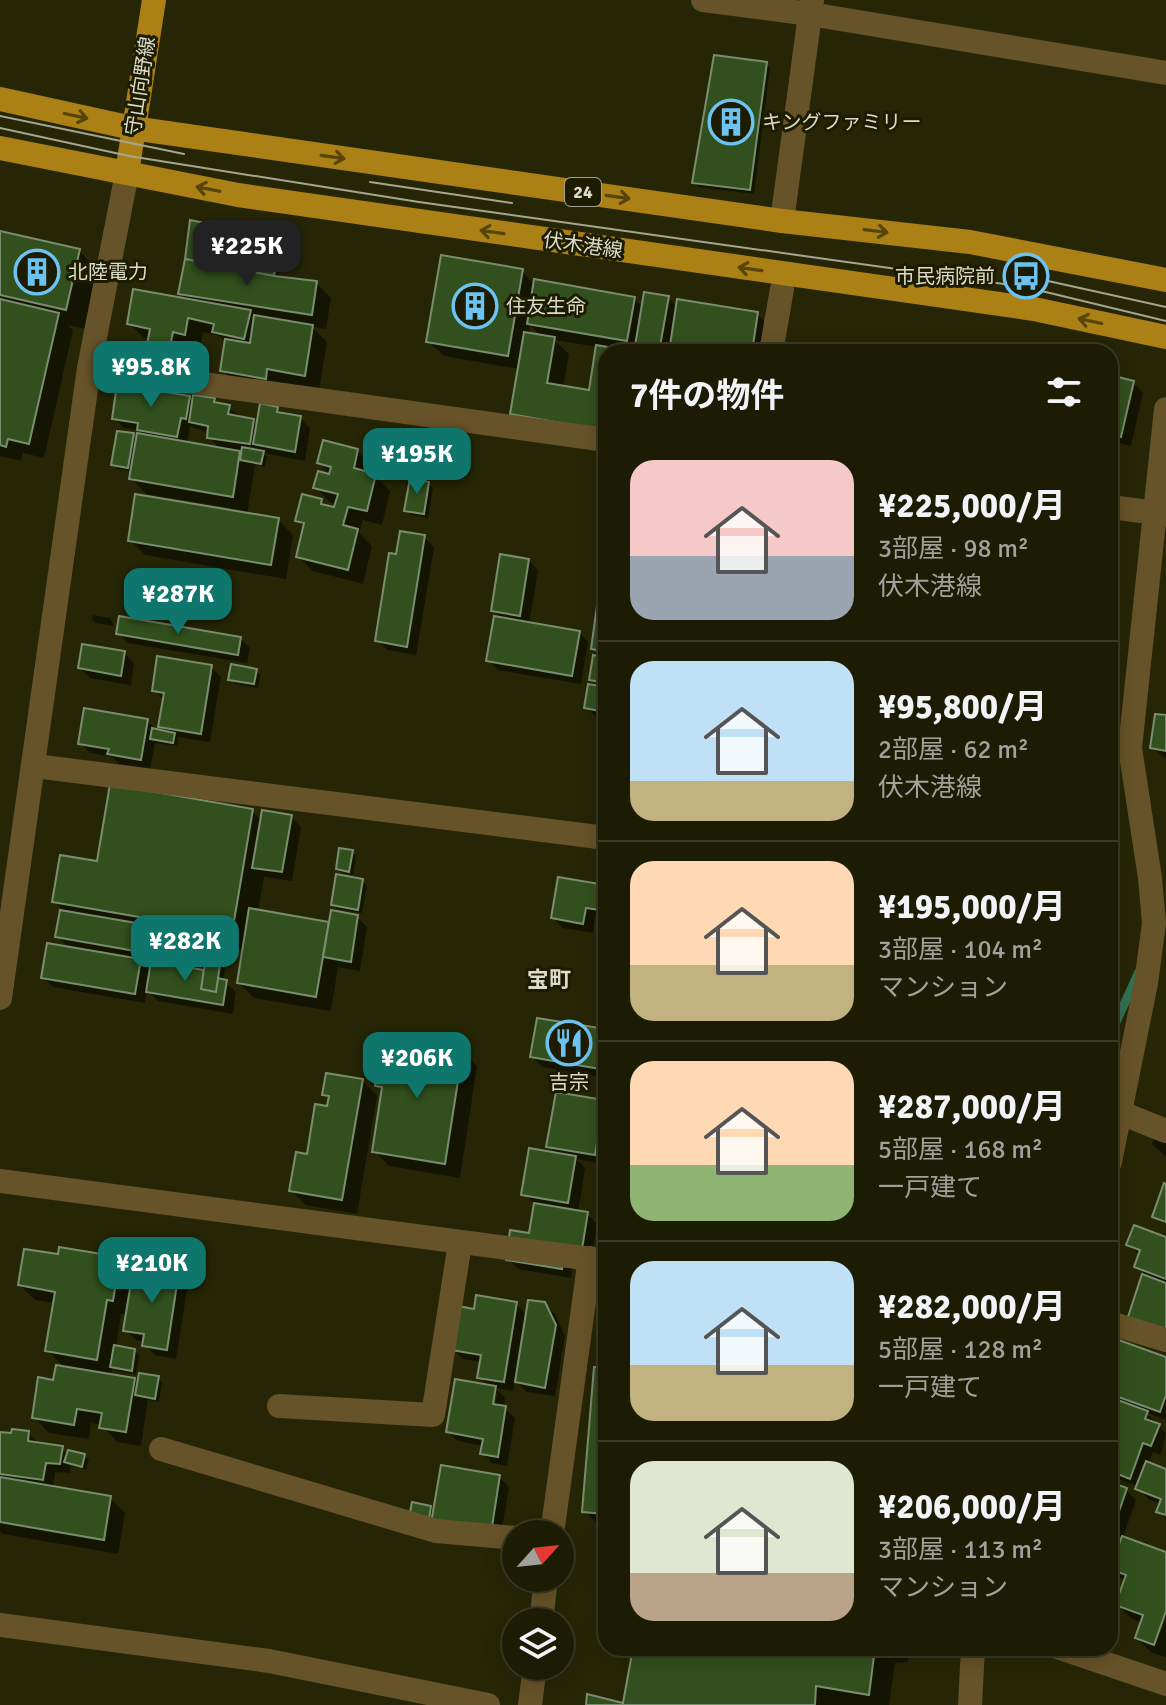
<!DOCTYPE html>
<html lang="ja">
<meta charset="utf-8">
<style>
:root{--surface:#1c1c04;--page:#292913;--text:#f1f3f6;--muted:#a0a19a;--line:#3a3a26;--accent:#0f766e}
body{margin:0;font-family:Signika,"Noto Sans JP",sans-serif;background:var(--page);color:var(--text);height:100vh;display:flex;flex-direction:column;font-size:30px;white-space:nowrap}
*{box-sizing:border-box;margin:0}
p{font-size:26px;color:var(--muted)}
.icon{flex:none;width:44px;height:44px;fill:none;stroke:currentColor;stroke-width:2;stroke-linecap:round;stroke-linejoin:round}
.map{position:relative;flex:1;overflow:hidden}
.side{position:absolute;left:598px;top:344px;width:520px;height:1312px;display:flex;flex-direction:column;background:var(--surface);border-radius:24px;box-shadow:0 4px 20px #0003,0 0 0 2px var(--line)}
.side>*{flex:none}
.needle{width:52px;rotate:63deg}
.buttons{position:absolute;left:502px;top:1520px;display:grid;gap:16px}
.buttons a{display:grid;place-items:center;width:72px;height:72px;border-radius:50%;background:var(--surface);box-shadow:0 4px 20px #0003,0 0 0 2px var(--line);font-size:40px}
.price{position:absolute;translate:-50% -68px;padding:0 18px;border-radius:16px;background:var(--accent);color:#fff;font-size:26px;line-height:52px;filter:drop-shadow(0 2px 4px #0008)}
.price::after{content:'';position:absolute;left:50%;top:48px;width:24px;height:18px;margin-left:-12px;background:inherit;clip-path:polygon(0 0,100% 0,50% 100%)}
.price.active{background:#222;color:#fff}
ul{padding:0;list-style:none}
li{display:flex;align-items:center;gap:24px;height:200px;padding:0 32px}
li+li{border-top:2px solid var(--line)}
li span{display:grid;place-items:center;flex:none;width:224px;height:160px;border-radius:24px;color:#555}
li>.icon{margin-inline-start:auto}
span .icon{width:96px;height:96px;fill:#fffc;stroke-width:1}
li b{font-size:34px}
h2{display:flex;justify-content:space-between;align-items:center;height:96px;padding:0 32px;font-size:34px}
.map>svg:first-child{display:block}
.shadow{fill:#0007;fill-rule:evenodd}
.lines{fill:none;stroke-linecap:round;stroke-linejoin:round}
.stream{stroke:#317251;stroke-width:9}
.building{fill:#32501d;stroke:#7a8d6f;stroke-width:2}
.minor{stroke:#675329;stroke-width:24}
.major{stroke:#ab8014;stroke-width:24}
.tram{stroke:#a6a690;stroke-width:2}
.oneway{stroke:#564408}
.labels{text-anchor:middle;stroke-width:6;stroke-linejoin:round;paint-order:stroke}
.shield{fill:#1d1c00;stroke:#a1a28d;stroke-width:2}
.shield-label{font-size:18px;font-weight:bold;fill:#dadbc9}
.street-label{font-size:20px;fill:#dadbc9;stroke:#1d1c00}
.poi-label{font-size:20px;fill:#dadbc9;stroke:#1d1c00;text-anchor:start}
.neighbourhood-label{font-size:22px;font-weight:bold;fill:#dadbc9;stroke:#1d1c00}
</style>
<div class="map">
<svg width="1166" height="1705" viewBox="0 0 1166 1705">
<rect width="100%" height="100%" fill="#262606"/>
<g class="shadow">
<path d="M766 63 770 68 754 194 698 187 694 182Z"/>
<path d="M0 234 79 251 99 271 86 329 67 325 73 330 44 458 23 453 21 461 0 456Z"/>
<path d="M280 240 285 245 278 278 316 283 331 298 326 329 312 327 327 342 319 390 237 385 222 370 227 343 219 336 203 332 199 349 188 346 183 369 163 364 148 349 150 339 144 338 129 323 188 301 180 293Z"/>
<path d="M522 271 535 285 634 299 644 308 668 298 678 308 757 314 773 329 769 352H606V442L527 429 512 413 519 369 444 356 428 341ZM530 325 543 338 529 335ZM554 340 598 347 591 393 563 388 569 354Z"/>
<path d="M1110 377 1133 383 1143 393 1131 446 1110 441Z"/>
<path d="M189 398 194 403 214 400 258 426 277 409 284 415 300 418 310 428 305 461 263 453 267 457 265 467 255 465 247 515 278 520 293 535 286 579 145 555 130 540 229 512 230 508 146 494 131 478 132 471 118 469 113 464 133 435 138 440 147 437 141 431 124 428 114 418ZM190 426 209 433V437L221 450 187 444Z"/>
<path d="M357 451 372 466 370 475 375 476 390 491 382 525 363 520 359 533 372 546 363 584 313 571 298 556 305 528 297 520 321 501 328 508 336 510 337 504 331 503 316 488 333 477 319 463Z"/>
<path d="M428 483 433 488 428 518 411 515 406 510Z"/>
<path d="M424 537 434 547 416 655 387 650 377 640 398 557Z"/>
<path d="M606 555V719L596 717 586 707 600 688 591 679 603 659 593 649Z"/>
<path d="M528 560 538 570 529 624 579 632 588 642 581 684 498 670 488 660 502 619 493 610Z"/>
<path d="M93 615 110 618 114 626 96 623 92 619Z"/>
<path d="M118 633 240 638 250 648 247 663 128 643Z"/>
<path d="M1110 641 1117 648 1110 696Z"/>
<path d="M124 653 134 663 131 685 90 678 80 668Z"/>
<path d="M211 667 221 677 210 742 178 737 177 746 155 743 150 769 119 764 113 757 90 753 80 743 147 721 157 731 168 733 160 726 165 701 154 690Z"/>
<path d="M256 671 260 675 258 688 235 684 230 679Z"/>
<path d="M1166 717V758L1152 748Z"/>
<path d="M252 811 262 821 291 817 301 827 292 881 264 877 258 912 328 924 357 917 367 927 360 971 338 967 331 1011 254 998 239 983 244 950 221 946 227 953 223 981 236 992 233 1014 158 1001 147 990 145 1003 53 987 43 977 70 949 58 937 66 913 54 901 99 863ZM143 964 152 965 151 972Z"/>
<path d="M352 852 356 856 353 875 342 873 338 869Z"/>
<path d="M362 881 367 885 362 913 337 909 333 904Z"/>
<path d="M606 887V918L595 916 593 933 563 928 553 918Z"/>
<path d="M606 1031V1078L542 1067 532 1057Z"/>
<path d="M462 1051 477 1066 460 1178 389 1166 374 1151 383 1091 377 1086 389 1060Z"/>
<path d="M362 1080 377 1096 357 1214 306 1205 291 1190 329 1109 331 1100 325 1094Z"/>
<path d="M603 1102 606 1105 604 1164 576 1159 585 1168 578 1213 587 1214 597 1224 591 1264 574 1261 571 1278 518 1269 508 1259 531 1235 536 1204 524 1194 558 1155 549 1146Z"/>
<path d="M1166 1124V1157L1152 1144 1158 1127Z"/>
<path d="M1166 1239V1336L1130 1316 1144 1274 1136 1266 1138 1254 1129 1245Z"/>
<path d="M59 1256 119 1259 134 1274 178 1273 188 1283 176 1359 155 1355 145 1345V1342L136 1340 126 1330 128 1315 121 1314 116 1348 134 1351 139 1355 136 1374 116 1371 113 1367 111 1376 134 1380 139 1385 158 1378 162 1383 159 1402 148 1400 141 1446 117 1442 102 1425 91 1423 89 1439 49 1433 34 1417 65 1368 47 1350 55 1303 35 1300 20 1285Z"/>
<path d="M544 1303 555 1314 565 1336 555 1396 527 1392 515 1380 513 1391 495 1388 505 1398 504 1408 515 1418 507 1466 492 1463 482 1453 483 1446 458 1441 448 1432 490 1387 480 1377 482 1362 463 1359 453 1349 476 1311 516 1304 528 1316ZM493 1393H497L494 1414 490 1413Z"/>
<path d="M1166 1359V1420L1145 1412 1166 1433 1161 1455 1153 1452 1148 1464 1166 1471V1518L1159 1511 1161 1504 1148 1499 1139 1487 1110 1476V1415L1116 1401 1110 1399V1360Z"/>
<path d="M606 1369V1527L600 1526 584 1511Z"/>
<path d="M28 1433 38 1443 62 1448 68 1455 84 1456 89 1460 86 1470 71 1466 70 1473 55 1472 53 1488 110 1498 125 1513 118 1554 3 1534 0 1531V1434Z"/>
<path d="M499 1477 509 1487 500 1541 414 1532 430 1508 435 1512Z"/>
<path d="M1110 1484 1126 1490 1136 1500 1123 1537 1110 1533Z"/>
<path d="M1166 1555V1604L1156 1631 1160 1634 1166 1616V1657L1152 1653 1137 1638 1143 1623 1132 1619 1117 1604 1125 1582 1110 1566V1564L1113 1566Z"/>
<path d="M635 1648H910L908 1662 895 1663 889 1705H625Z"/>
</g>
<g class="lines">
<path class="stream" d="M1110 1035 1139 972"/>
</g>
<g class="building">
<path d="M714 55 767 62 750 190 692 183Z"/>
<path d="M190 220 281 238 274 276 185 259Z"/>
<path d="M0 231 80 249 66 310 0 295Z"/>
<path d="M441 255 523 269 508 356 426 342Z"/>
<path d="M185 259 274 276 317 281 312 315 178 294Z"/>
<path d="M534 279 635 297 627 341 527 324Z"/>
<path d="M133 289 251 310 244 339 212 332 214 324 188 318 185 335 173 332 168 356 146 350 150 329 127 324Z"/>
<path d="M644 292 669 296 659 352H634Z"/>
<path d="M0 299 59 313 29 444 8 439 6 447 0 445Z"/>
<path d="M677 299 758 312 752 352H669Z"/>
<path d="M254 315 313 325 305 376 267 369 266 379 220 371 225 339 250 343Z"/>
<path d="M524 332 555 337 547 383 589 390 596 345 631 351 606 352V431L510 414Z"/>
<path d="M1110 375 1134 381 1121 437 1110 434Z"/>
<path d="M117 384 190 396 186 419 181 418 177 437 137 430 138 423 112 419Z"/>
<path d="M193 395 215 398 214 402 230 405 228 414 254 419 250 444 207 438 208 426 189 422Z"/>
<path d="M260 403 278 407 277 412 301 416 295 452 253 444Z"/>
<path d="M117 431 134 433 128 468 111 465Z"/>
<path d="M137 433 240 451 233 497 129 479Z"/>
<path d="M323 440 358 449 354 468 376 474 367 511 348 507 343 525 358 529 348 570 296 557 304 523 295 521 302 494 322 499 321 504 334 507 338 494 313 488 318 471 329 474 331 467 317 463Z"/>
<path d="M242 447 264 451 261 464 240 460Z"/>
<path d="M410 478 429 482 424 514 404 511Z"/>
<path d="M135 494 279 518 271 565 128 541Z"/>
<path d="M400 531 425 535 407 647 375 641 389 553 396 554Z"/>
<path d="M606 541V652L591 649Z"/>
<path d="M500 554 529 559 520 616 491 611Z"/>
<path d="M119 616 241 637 238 655 116 634Z"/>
<path d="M494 616 580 631 572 676 486 661Z"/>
<path d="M82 644 125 651 121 676 78 668Z"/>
<path d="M593 655 606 658V683L589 680Z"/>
<path d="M157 656 212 665 201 734 158 727 164 693 152 691Z"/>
<path d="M231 664 257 669 254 684 228 680Z"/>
<path d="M588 684 606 687 605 712 584 708Z"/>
<path d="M84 708 148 719 141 760 107 754 109 749 78 744Z"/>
<path d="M1155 714 1166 715V751L1150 748Z"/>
<path d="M152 728 175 733 173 743 150 739Z"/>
<path d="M110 784 253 809 232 933 52 902 60 855 97 861Z"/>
<path d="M262 810 292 815 282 872 252 868Z"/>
<path d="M339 848 353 850 349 872 336 869Z"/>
<path d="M336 874 363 879 358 910 331 905Z"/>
<path d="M558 877 606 885V911L586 908 583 924 551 918Z"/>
<path d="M249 908 329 922 316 997 237 983Z"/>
<path d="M60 910 213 936 209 964 55 937Z"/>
<path d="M331 910 358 915 351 962 323 957Z"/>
<path d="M47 943 141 959 135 994 41 978Z"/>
<path d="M151 961 204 970 203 975 227 980 223 1005 146 992Z"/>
<path d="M205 963 220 965 216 992 201 989Z"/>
<path d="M537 1018 606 1029V1070L530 1057Z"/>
<path d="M390 1037 463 1049 445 1164 372 1152 382 1087 375 1086 380 1056 387 1057Z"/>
<path d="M326 1073 363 1079 342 1200 289 1191 296 1152 307 1154 315 1104 327 1106 329 1096 322 1095Z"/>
<path d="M556 1092 604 1100 595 1155 546 1147Z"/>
<path d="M529 1148 576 1156 568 1203 521 1195Z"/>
<path d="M1164 1183 1166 1184V1222L1152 1217Z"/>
<path d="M534 1203 588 1212 581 1255 564 1252 562 1269 506 1260 510 1230 529 1233Z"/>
<path d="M1134 1225 1166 1237V1279L1134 1267 1140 1250 1126 1245Z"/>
<path d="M59 1247 120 1257 113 1301 107 1300 97 1360 45 1351 55 1292 18 1285 24 1249 58 1254Z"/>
<path d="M134 1264 179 1271 167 1350 142 1346 144 1334 123 1331Z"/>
<path d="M1142 1274 1166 1283V1331L1128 1317Z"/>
<path d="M476 1295 517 1302 504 1382 477 1378 481 1355 451 1350 458 1306 474 1309Z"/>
<path d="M528 1300 545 1302 556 1325 545 1388 515 1382Z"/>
<path d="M1116 1339 1166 1357V1395L1160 1412 1110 1394V1354Z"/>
<path d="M114 1345 135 1349 132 1371 110 1367Z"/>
<path d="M606 1356V1514L582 1512 594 1367H605Z"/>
<path d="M56 1365 135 1378 126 1432 99 1428 102 1413 77 1409 74 1425 32 1418 38 1377 53 1380Z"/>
<path d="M139 1373 159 1376 155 1399 135 1395Z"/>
<path d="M455 1379 496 1386 493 1404 506 1406 498 1457 480 1454 483 1439 446 1432Z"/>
<path d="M1115 1399 1148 1411 1145 1419 1160 1424 1151 1446 1143 1443 1130 1479 1110 1471V1412Z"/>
<path d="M12 1429 29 1431 28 1441 63 1446 60 1464 46 1463 43 1480 0 1474V1432L11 1433Z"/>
<path d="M68 1450 85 1454 82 1467 64 1462Z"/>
<path d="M1146 1461 1166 1469V1515L1156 1512 1161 1499 1135 1489Z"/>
<path d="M441 1465 500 1475 491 1533 431 1523Z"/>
<path d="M0 1477 111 1496 104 1540 0 1522Z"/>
<path d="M1110 1482 1127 1488 1113 1529 1110 1528Z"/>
<path d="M412 1502 431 1506 427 1532 407 1528Z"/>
<path d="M1122 1536 1166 1552V1611L1154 1645 1135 1638 1143 1615 1115 1605 1126 1575 1110 1569Z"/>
<path d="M633 1648H875L869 1695 816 1686 815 1705H586L587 1694 623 1703Z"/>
</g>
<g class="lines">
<g class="minor">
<path d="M703 0 810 14 1166 73"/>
<path d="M782 221 812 0"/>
<path d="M771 352 782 289"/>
<path d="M89 368 606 440"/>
<path d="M1110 507 1166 514"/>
<path d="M1110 746 1130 748 1166 409"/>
<path d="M35 766 606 838"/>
<path d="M0 998 89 368 127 173"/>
<path d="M1121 1113 1166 1131"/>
<path d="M1110 1162 1146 983 1154 923 1150 878 1130 748"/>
<path d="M0 1181 606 1261"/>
<path d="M1110 1323 1166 1340"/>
<path d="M279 1406 433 1415 460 1243"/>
<path d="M161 1449 436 1531 516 1538"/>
<path d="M552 1534 590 1258"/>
<path d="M541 1622 546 1578"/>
<path d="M0 1625 269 1661 488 1705"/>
<path d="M1060 1648 1166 1684"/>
<path d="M530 1705 535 1666"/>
<path d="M970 1705 973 1648"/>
</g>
<g class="major">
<path d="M0 99 132 128 782 221 970 242 1166 280"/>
<path d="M0 148 238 195 1034 309 1166 337"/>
<path d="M127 173 154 0"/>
</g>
<g class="tram">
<path d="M0 116 184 154"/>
<path d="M0 128 129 156 419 202 1025 287 1166 321"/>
<path d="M370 182 512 203"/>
<path d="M1039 279 1166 307"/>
</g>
</g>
<defs><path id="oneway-shaft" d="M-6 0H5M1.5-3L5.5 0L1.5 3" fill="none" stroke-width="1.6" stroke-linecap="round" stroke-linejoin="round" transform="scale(2)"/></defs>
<g class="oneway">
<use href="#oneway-shaft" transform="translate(76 116) rotate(12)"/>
<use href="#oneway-shaft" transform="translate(333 157) rotate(8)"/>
<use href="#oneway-shaft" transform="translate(208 189) rotate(-169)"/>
<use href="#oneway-shaft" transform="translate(618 197) rotate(8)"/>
<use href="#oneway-shaft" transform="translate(876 231) rotate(7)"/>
<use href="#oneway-shaft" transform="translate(492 232) rotate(-172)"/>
<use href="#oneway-shaft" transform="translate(750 269) rotate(-172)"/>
<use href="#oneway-shaft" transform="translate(1090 321) rotate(-168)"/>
</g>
<defs>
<g id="building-ring" transform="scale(2.3)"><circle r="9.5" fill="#1d1c00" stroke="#6cc3f2" stroke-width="1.5"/><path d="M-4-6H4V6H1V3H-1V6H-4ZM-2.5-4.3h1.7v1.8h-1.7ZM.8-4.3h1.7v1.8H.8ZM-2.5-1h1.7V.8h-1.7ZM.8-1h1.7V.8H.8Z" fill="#6cc3f2"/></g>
<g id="bus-ring" transform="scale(2.3)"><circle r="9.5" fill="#1d1c00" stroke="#6cc3f2" stroke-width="1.5"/><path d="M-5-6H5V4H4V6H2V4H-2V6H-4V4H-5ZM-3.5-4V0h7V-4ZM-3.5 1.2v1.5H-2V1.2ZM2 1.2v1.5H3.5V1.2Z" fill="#6cc3f2"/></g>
<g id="restaurant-ring" transform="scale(2.3)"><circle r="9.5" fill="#1d1c00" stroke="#6cc3f2" stroke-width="1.5"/><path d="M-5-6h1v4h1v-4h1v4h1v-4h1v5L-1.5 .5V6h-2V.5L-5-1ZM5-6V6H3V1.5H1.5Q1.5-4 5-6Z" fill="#6cc3f2"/></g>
</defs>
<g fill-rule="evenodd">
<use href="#building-ring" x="731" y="122"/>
<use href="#building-ring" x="37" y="272"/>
<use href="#bus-ring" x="1026" y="276"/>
<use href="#building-ring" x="475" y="306"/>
<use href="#restaurant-ring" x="569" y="1043"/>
</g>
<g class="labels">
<rect class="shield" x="565" y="178" width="36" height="28" rx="6"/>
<g class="shield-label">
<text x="583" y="198">24</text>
</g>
<g class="street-label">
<text transform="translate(140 86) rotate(-81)" y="7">守山向野線</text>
<text transform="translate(583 245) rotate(8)" y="7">伏木港線</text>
</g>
<g class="poi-label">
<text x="762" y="129">キングファミリー</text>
<text x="68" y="279">北陸電力</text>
<text x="995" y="283" text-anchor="end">市民病院前</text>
<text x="506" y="313">住友生命</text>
<text x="569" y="1089" text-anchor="middle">吉宗</text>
</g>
<g class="neighbourhood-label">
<text x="549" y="987">宝町</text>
</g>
</g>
</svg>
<div class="buttons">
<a><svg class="needle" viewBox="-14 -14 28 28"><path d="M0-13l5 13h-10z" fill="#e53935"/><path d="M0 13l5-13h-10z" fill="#a0a19a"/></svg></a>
<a><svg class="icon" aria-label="layers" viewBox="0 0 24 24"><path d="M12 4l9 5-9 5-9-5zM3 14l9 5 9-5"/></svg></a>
</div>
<b class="price active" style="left:247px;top:288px">¥225K</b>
<b class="price" style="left:151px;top:409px">¥95.8K</b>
<b class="price" style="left:417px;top:496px">¥195K</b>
<b class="price" style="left:178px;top:636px">¥287K</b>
<b class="price" style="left:185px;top:983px">¥282K</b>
<b class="price" style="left:417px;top:1100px">¥206K</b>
<b class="price" style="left:152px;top:1305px">¥210K</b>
<section class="side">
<h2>7件の物件<svg class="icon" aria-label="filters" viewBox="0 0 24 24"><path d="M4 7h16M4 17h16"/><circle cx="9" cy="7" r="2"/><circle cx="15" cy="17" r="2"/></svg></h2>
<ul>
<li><span style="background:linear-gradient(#f6c9c9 60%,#9aa5b1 0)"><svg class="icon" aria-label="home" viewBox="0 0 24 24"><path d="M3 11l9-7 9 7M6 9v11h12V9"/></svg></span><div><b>¥225,000/月</b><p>3部屋 · 98 m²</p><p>伏木港線</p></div></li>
<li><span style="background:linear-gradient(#bfe0f5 75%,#c2b280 0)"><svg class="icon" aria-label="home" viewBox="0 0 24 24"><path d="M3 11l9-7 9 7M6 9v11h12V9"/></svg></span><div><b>¥95,800/月</b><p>2部屋 · 62 m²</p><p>伏木港線</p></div></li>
<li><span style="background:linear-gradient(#ffd9b3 65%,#c2b280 0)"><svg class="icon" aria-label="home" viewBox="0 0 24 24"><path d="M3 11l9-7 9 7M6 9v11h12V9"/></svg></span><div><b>¥195,000/月</b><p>3部屋 · 104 m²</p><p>マンション</p></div></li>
<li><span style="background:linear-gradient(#ffd9b3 65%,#8fb573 0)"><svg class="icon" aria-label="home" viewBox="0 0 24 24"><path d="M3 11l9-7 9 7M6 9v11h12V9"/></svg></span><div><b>¥287,000/月</b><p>5部屋 · 168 m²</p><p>一戸建て</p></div></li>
<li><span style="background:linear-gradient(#bfe0f5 65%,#c2b280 0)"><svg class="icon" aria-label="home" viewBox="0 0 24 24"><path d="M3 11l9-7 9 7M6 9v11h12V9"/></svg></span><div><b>¥282,000/月</b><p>5部屋 · 128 m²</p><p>一戸建て</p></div></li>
<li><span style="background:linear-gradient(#dfe7d0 70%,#b9a48a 0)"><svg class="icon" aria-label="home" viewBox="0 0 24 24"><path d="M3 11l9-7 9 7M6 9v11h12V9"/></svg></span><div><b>¥206,000/月</b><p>3部屋 · 113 m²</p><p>マンション</p></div></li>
</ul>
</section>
</div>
